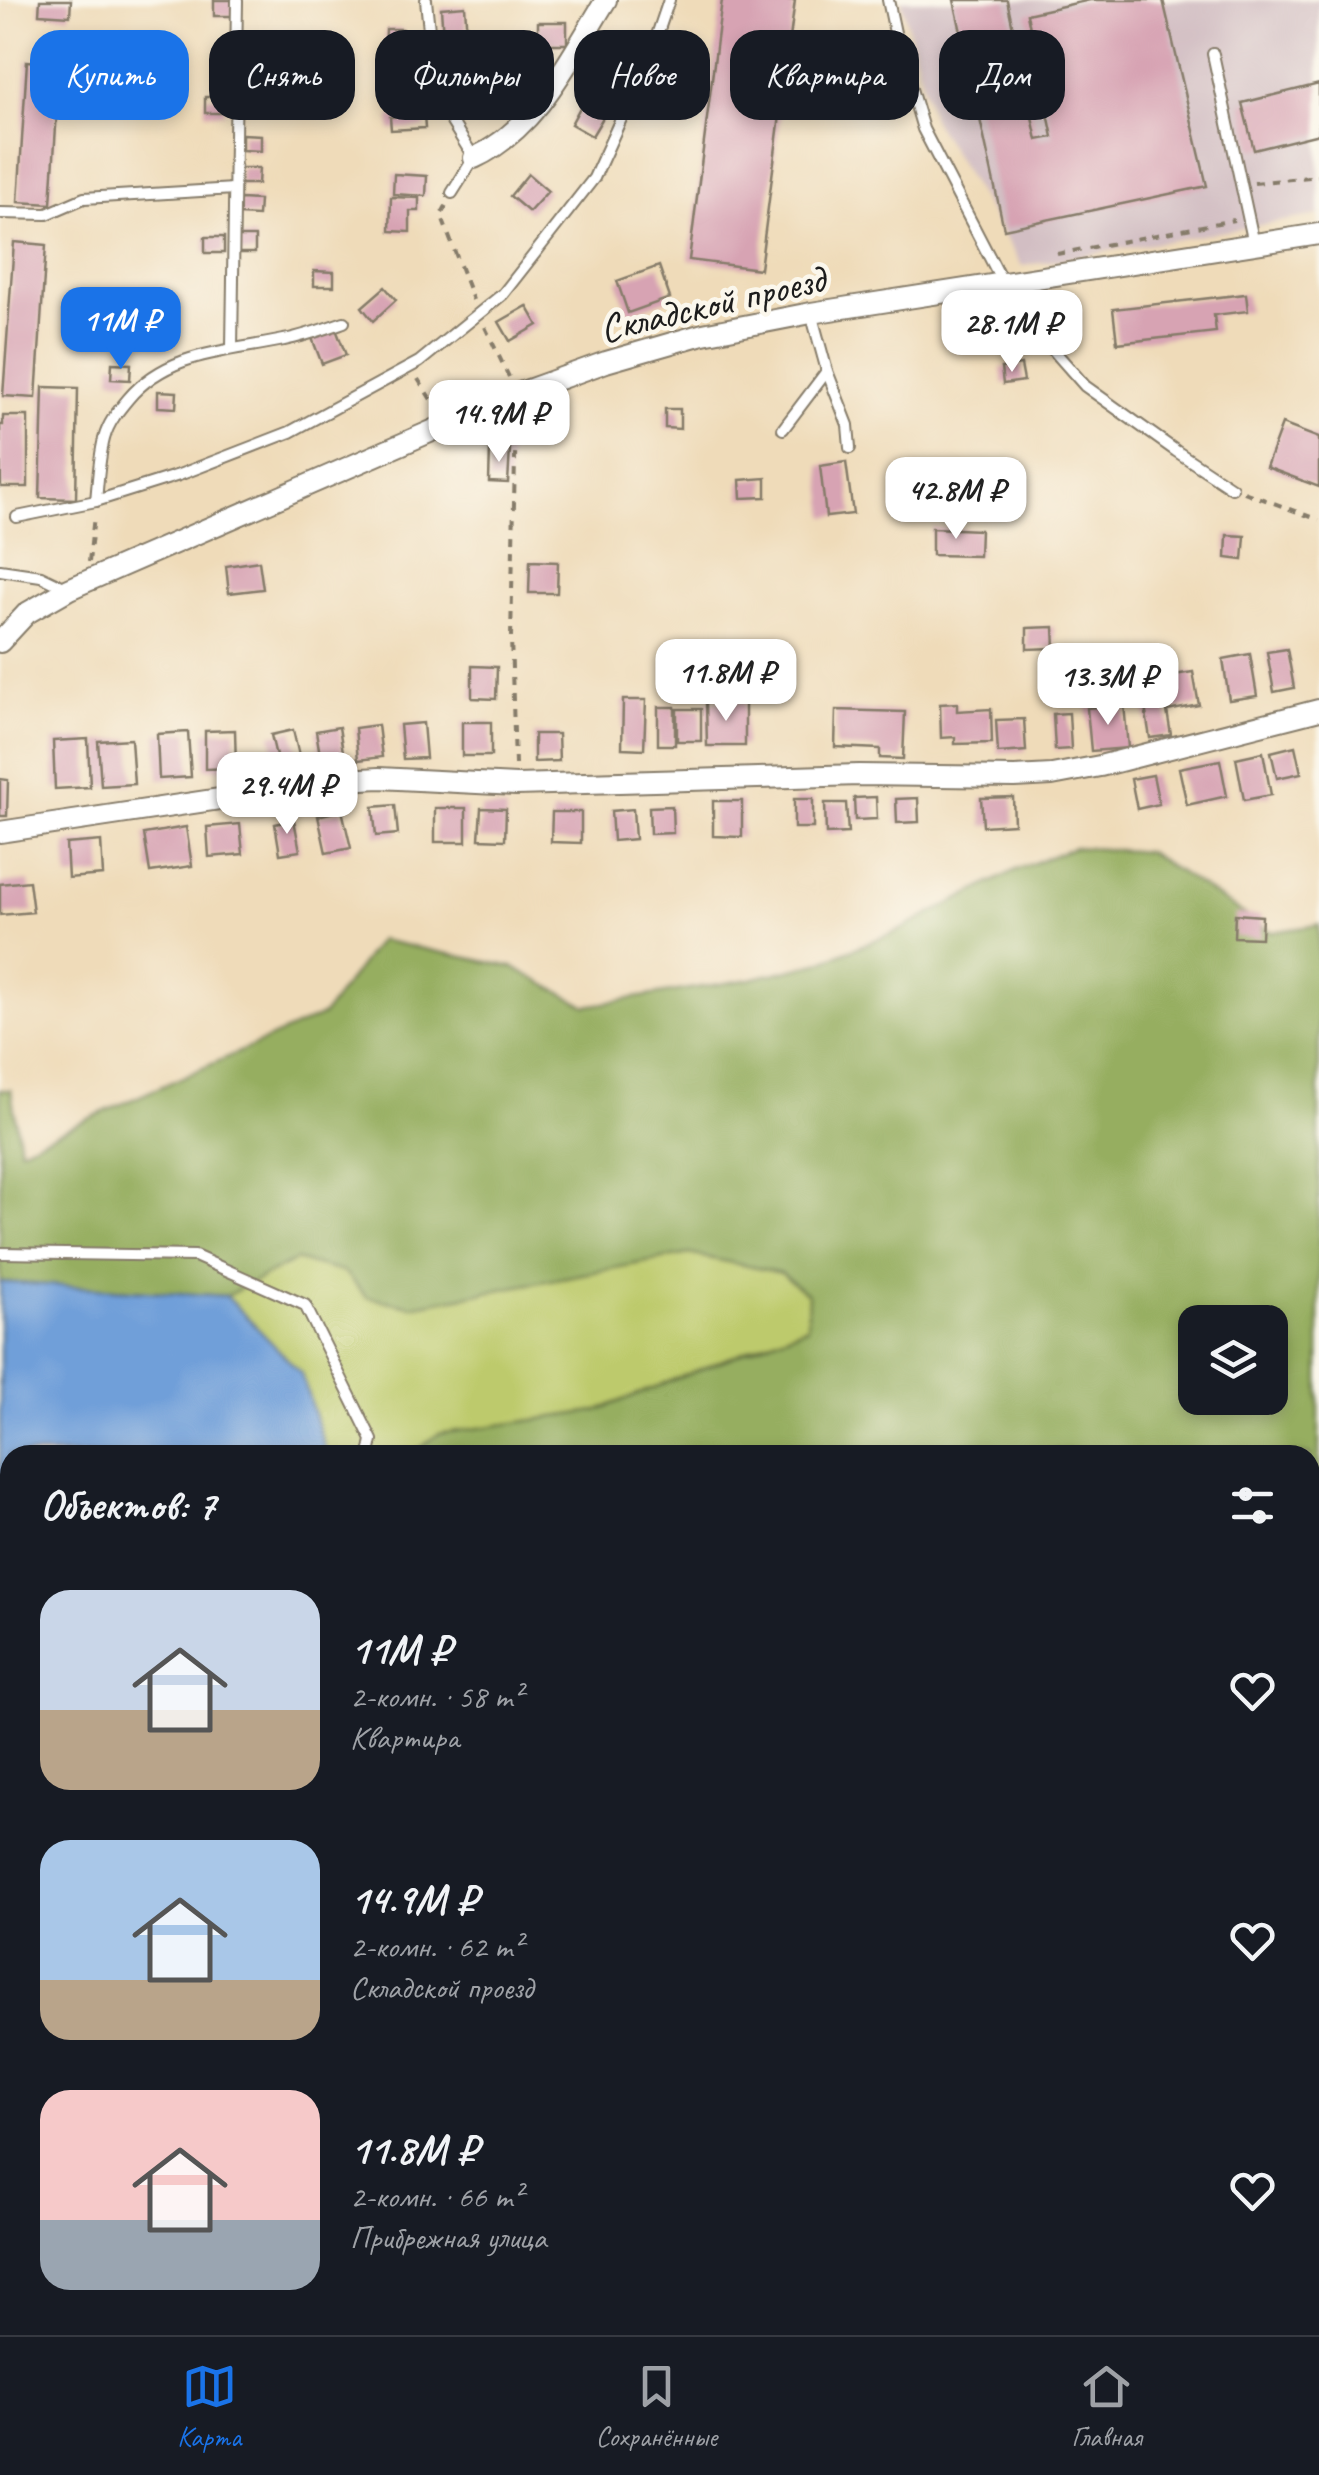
<!DOCTYPE html>
<html lang="ru">
<meta charset="utf-8">
<style>
:root{--surface:#171b24;--page:#20242c;--text:#f1f3f6;--muted:#9ea1a6;--line:#363941;--accent:#1a73e8}
body{margin:0;font-family:Caveat,sans-serif;background:var(--page);color:var(--text);height:100vh;display:flex;flex-direction:column;font-size:38px;white-space:nowrap}
*{box-sizing:border-box;margin:0}
p{font-size:32px;color:var(--muted)}
.icon{flex:none;width:55px;height:55px;fill:none;stroke:currentColor;stroke-width:2;stroke-linecap:round;stroke-linejoin:round}
.map{position:relative;flex:1;overflow:hidden}
.details{position:absolute;left:0px;top:1445px;width:1320px;height:890px;display:flex;flex-direction:column;background:var(--surface);border-radius:30px 30px 0 0;box-shadow:0 5px 15px #0003}
.details>*{flex:none}
.hud{position:absolute;left:30px;top:30px;width:1260px;height:90px;display:flex;gap:20px}
.controls{position:absolute;left:1178px;top:1305px;display:grid;gap:20px}
.controls a{display:grid;place-items:center;width:110px;height:110px;border-radius:20px;background:var(--surface);box-shadow:0 5px 15px #0003;font-size:50px}
.price{position:absolute;translate:-50% -85px;padding:0 22px;border-radius:20px;background:#fff;color:#222;font-size:32px;line-height:65px;filter:drop-shadow(0 2px 5px #0008)}
.price::after{content:'';position:absolute;left:50%;top:60px;width:30px;height:22px;margin-left:-15px;background:inherit;clip-path:polygon(0 0,100% 0,50% 100%)}
.price.current{background:var(--accent);color:#fff}
ul{padding:0;list-style:none}
li{display:flex;align-items:center;gap:30px;height:250px;padding:0 40px}
li span{display:grid;place-items:center;flex:none;width:280px;height:200px;border-radius:30px;color:#555}
li>.icon{margin-inline-start:auto}
span .icon{width:120px;height:120px;fill:#fffc;stroke-width:1}
li b{font-size:42px}
h2{display:flex;justify-content:space-between;align-items:center;height:120px;padding:0 40px;font-size:42px}
.tag{padding:0 35px;border-radius:30px;background:var(--surface);box-shadow:0 5px 15px #0003;font-size:35px;line-height:90px}
.tag.current{background:var(--accent);color:#fff}
.tabs{display:flex;justify-content:space-around;align-items:center;height:140px;border-top:2px solid var(--line);background:var(--surface);font-size:28px;color:var(--muted)}
.tabs a{display:grid;justify-items:center;gap:5px}
.tabs .current{color:var(--accent)}
.map>svg:first-child{display:block}
.industrial{fill:#d2bec3}
.green{fill:#bdca6c;stroke:#6c7344;stroke-width:2.5}
.forest{fill:#96ae60;stroke:#59653e;stroke-width:2.5;fill-rule:evenodd}
.water{fill:#6f9fd9;stroke:#465e7a;stroke-width:2.5}
.building{fill:#d7a3b3}
.lines{fill:none;stroke-linecap:round;stroke-linejoin:round}
.service-casing{stroke:#867c6a;stroke-width:14}
.minor-casing{stroke:#867c6a;stroke-width:24}
.path{stroke:#867c6a;stroke-width:4;stroke-dasharray:8 8;stroke-linecap:butt}
.service{stroke:#fff;stroke-width:10}
.minor{stroke:#fff;stroke-width:20}
.labels{text-anchor:middle;stroke-width:9;stroke-linejoin:round;paint-order:stroke}
.street-label{font-size:40px;fill:#1c1c1c;stroke:#fbf7ec}
</style>
<div class="map">
<svg width="1319" height="2335" viewBox="0 0 1319 2335">
<rect width="100%" height="100%" fill="#fbf7ec"/>
<filter id="ink" filterUnits="userSpaceOnUse"><feTurbulence type="fractalNoise" baseFrequency=".01" numOctaves="2"/><feDisplacementMap in="SourceGraphic" scale="20" xChannelSelector="R" yChannelSelector="G"/><feConvolveMatrix kernelMatrix="1 2 1 2 8 2 1 2 1" color-interpolation-filters="sRGB"/></filter>
<filter id="wash" filterUnits="userSpaceOnUse"><feTurbulence type="fractalNoise" baseFrequency=".0048" numOctaves="4" result="noise"/><feDisplacementMap in="SourceGraphic" scale="40" xChannelSelector="R" yChannelSelector="G"/><feGaussianBlur stdDeviation="2.25" result="paint"/><feColorMatrix in="noise" values="0 0 0 0 0 0 0 0 0 0 0 0 0 0 0 0 0 1.4 0 .05"/><feComposite in="paint" operator="in"/></filter>
<g filter="url(#wash)">
<rect width="100%" height="100%" fill="#efdbb9"/>
<path class="industrial" d="M901 0H1319V215L1022 266 932 118Z"/>
<path class="green" d="M689 1254 781 1273 808 1295 807 1326 596 1411 439 1434 412 1455H327L301 1373 226 1296 296 1260 344 1272 367 1297 411 1306Z"/>
<path class="forest" d="M1074 847 1148 852 1271 932 1319 925V1588L1310 1581V1455H1106L1101 1450 1014 1451 1007 1455H412L438 1434 596 1411 807 1327 808 1295 781 1273 689 1254 411 1306 367 1297 344 1272 296 1260 226 1296 0 1282V1090H11L20 1149 323 1015 379 940 513 967 586 1006 750 979 818 963 900 930 1016 870ZM1195 1322H1270V1398H1195Z"/>
<path class="water" d="M0 1282 226 1296 301 1373 327 1455H10V1627L0 1632Z"/>
<g id="blocks">
<g class="building">
<path d="M40 0H71L70 16 39 14Z"/>
<rect x="214" y="0" width="19" height="16"/>
<path d="M722 0H795L760 269 689 260Z"/>
<path d="M954 0H1007L1037 140 1053 137 1027 14 1090 0H1163L1207 186 1004 229Z"/>
<path d="M465 6 467 36 443 37 441 8Z"/>
<rect x="538" y="22" width="29" height="22"/>
<path d="M386 29H402V53H385Z"/>
<path d="M240 38H260L259 54H240Z"/>
<path d="M27 61 60 64 51 204 18 202Z"/>
<rect x="388" y="72" width="34" height="15"/>
<path d="M481 79 483 99 461 101 459 81Z"/>
<path d="M1319 84V134L1254 150 1242 103Z"/>
<path d="M589 91 611 104 592 136 571 124Z"/>
<rect x="205" y="97" width="19" height="16"/>
<path d="M424 115 425 128 391 130 390 117Z"/>
<path d="M242 134 261 135V151L242 150Z"/>
<path d="M240 168H259L258 184H240Z"/>
<path d="M394 174 427 176 426 196 393 194Z"/>
<path d="M528 174 548 191 529 212 510 196Z"/>
<path d="M391 197 419 198V211H410V232L390 231Z"/>
<path d="M240 199 259 200 258 216 239 215Z"/>
<rect x="205" y="237" width="19" height="16"/>
<rect x="236" y="237" width="19" height="16"/>
<path d="M14 242 46 245 36 398 3 396Z"/>
<path d="M659 266 670 298 628 313 617 281Z"/>
<path d="M314 271 334 272V286H314Z"/>
<path d="M385 287 396 300 373 321 362 307Z"/>
<path d="M1246 294 1248 311 1214 315 1216 332 1117 343 1113 309Z"/>
<path d="M527 306 538 325 510 341 499 322Z"/>
<path d="M336 329 346 355 322 364 312 338Z"/>
<path d="M112 363 131 364 130 380 111 379Z"/>
<path d="M1021 365 1024 381 1003 384 1001 368Z"/>
<path d="M43 387 78 388 76 499 40 498Z"/>
<path d="M158 391 177 392 176 408 158 407Z"/>
<path d="M665 409H680V429L665 428Z"/>
<path d="M3 416H28V487H1L0 425H3Z"/>
<path d="M1282 424 1319 438V487L1266 467Z"/>
<path d="M490 447 510 449 508 483 489 482Z"/>
<path d="M846 462 853 514 826 517 820 466Z"/>
<path d="M766 478V497L741 498 740 480Z"/>
<path d="M932 528 980 530 979 556 932 555Z"/>
<path d="M1227 535 1245 536 1243 560 1226 558Z"/>
<path d="M259 561 263 589 229 593 226 566Z"/>
<path d="M530 561 558 562 557 593H529Z"/>
<path d="M1054 627 1055 648 1027 649V628Z"/>
<path d="M1287 649 1294 688 1274 692 1267 652Z"/>
<path d="M1250 654 1257 696 1229 700 1223 659Z"/>
<path d="M472 666 497 667 496 699 472 698Z"/>
<path d="M1193 672 1199 705 1167 711 1171 735 1150 738 1145 707 1167 704 1162 677Z"/>
<path d="M623 700H646L644 749 622 748Z"/>
<path d="M706 702H745V746H707Z"/>
<path d="M957 703V711L991 709 992 743 955 744V737L941 738 940 704Z"/>
<path d="M1124 704 1128 748 1091 751 1087 708Z"/>
<rect x="658" y="707" width="17" height="38"/>
<rect x="677" y="709" width="24" height="32"/>
<path d="M836 710 905 712 903 759 880 758V749L835 747Z"/>
<path d="M1069 713 1071 749 1055 750 1053 714Z"/>
<path d="M1024 719 1026 751 998 753 996 720Z"/>
<rect x="462" y="722" width="29" height="34"/>
<path d="M423 723 426 758 403 759 400 725Z"/>
<path d="M378 725 382 757 358 760 355 728Z"/>
<path d="M339 727 344 758 321 761 316 731Z"/>
<path d="M235 730 236 768 205 769V731Z"/>
<path d="M293 730 301 764 279 769 271 735Z"/>
<path d="M188 732 191 777 159 779 157 734Z"/>
<path d="M534 734H558L559 761 534 762Z"/>
<path d="M88 739 90 787 55 789 53 741Z"/>
<path d="M131 739 134 784 101 786 98 741Z"/>
<path d="M1295 746 1301 773 1277 778 1271 752Z"/>
<path d="M1263 752 1271 795 1244 800 1236 758Z"/>
<path d="M1220 760 1227 796 1187 805 1179 768Z"/>
<path d="M1153 775 1159 804 1137 809 1131 779Z"/>
<path d="M0 779 8 780 7 816H0Z"/>
<path d="M876 797 877 819 855 820 854 798Z"/>
<path d="M1013 797 1014 824 983 826 981 798Z"/>
<path d="M918 798 919 822 897 823 896 799Z"/>
<rect x="794" y="799" width="19" height="29"/>
<path d="M713 801H742V837L713 836Z"/>
<path d="M825 803H846L848 833 826 834Z"/>
<path d="M395 805 398 834 376 836 373 807Z"/>
<path d="M672 806 673 833 650 834 649 807Z"/>
<rect x="435" y="808" width="31" height="34"/>
<path d="M481 808 506 809 505 840 479 839Z"/>
<path d="M633 809 635 839 613 841 611 811Z"/>
<path d="M342 810 351 848 326 853 318 816Z"/>
<path d="M552 812H581V843L551 842Z"/>
<path d="M294 820 300 851 280 854 275 824Z"/>
<path d="M240 824 243 854 209 857 207 827Z"/>
<path d="M186 827 192 866 150 872 144 834Z"/>
<path d="M101 841 103 875 68 878 66 844Z"/>
<path d="M29 881 33 912 0 915V884Z"/>
<path d="M1235 914 1262 916 1261 938 1234 937Z"/>
<path d="M1319 1857V1889L1310 1893V1861Z"/>
<path d="M1319 2184V2222L1310 2226V2188Z"/>
<path d="M608 2325H685L689 2335H585Z"/>
<path d="M872 2325H935L939 2335H877Z"/>
<path d="M502 2326 562 2332V2335H502Z"/>
</g>
</g>
</g>
<g filter="url(#ink)">
<use href="#blocks" fill-opacity="0" stroke="#867c6a" stroke-width="2.5"/>
<g class="lines">
<g class="service-casing">
<g id="service">
<path d="M426 0 435 90 440 103 474 158 452 193"/>
<path d="M888 0 897 42 923 129 1003 283"/>
<path d="M1213 54 1254 244"/>
<path d="M0 213 47 214 84 198 234 189"/>
<path d="M1017 282 1036 308 1033 327 1085 386 1176 451 1232 488"/>
<path d="M811 313 827 371 848 425 850 448"/>
<path d="M232 348 237 0"/>
<path d="M783 429 827 371"/>
<path d="M96 501C98 481 99 458 104 439 108 423 118 411 128 399 168 351 228 352 284 340 305 336 324 329 344 322"/>
<path d="M17 517 96 501 179 475 290 432 419 362 503 294 594 178 651 53 669 0"/>
<path d="M0 570 41 576 68 589"/>
<path d="M0 1253 195 1256 305 1305 372 1440 369 1455"/>
<path d="M0 1685 10 1680"/>
<path d="M0 1724 10 1722"/>
<path d="M0 1873 10 1877"/>
<path d="M1310 2236 1319 2233"/>
<path d="M1310 2315 1319 2329"/>
<path d="M150 2325 154 2335"/>
</g>
</g>
<g class="minor-casing">
<g id="minor">
<path d="M474 158C537 129 571 56 606 0"/>
<path d="M0 642 27 613 69 589 517 394 606 362 703 334 811 313 1319 234"/>
<path d="M0 832 346 780 379 778 516 785 859 775 1015 777 1052 775 1100 766 1319 710"/>
<path d="M1310 1825 1319 1822"/>
<path d="M187 2335 204 2325"/>
<path d="M802 2335 824 2327 850 2335"/>
</g>
</g>
<g class="path">
<path d="M1254 183 1319 176"/>
<path d="M446 206 441 215 473 300"/>
<path d="M1057 254 1234 220"/>
<path d="M485 327 509 377"/>
<path d="M606 341 630 331 698 314"/>
<path d="M418 379 437 409"/>
<path d="M1244 492 1319 520"/>
<path d="M89 562 94 516"/>
<path d="M515 765 511 637 516 414"/>
</g>
<use href="#service" class="service"/>
<use href="#minor" class="minor"/>
</g>
</g>
<g class="labels">
<g class="street-label">
<text transform="translate(712 303) rotate(-13)" y="14">Складской проезд</text>
</g>
</g>
</svg>
<div class="controls">
<a><svg class="icon" aria-label="layers" viewBox="0 0 24 24"><path d="M12 4l9 5-9 5-9-5zM3 14l9 5 9-5"/></svg></a>
</div>
<b class="price current" style="left:121px;top:372px">11M ₽</b>
<b class="price" style="left:1012px;top:375px">28.1M ₽</b>
<b class="price" style="left:499px;top:465px">14.9M ₽</b>
<b class="price" style="left:956px;top:542px">42.8M ₽</b>
<b class="price" style="left:726px;top:724px">11.8M ₽</b>
<b class="price" style="left:1108px;top:728px">13.3M ₽</b>
<b class="price" style="left:287px;top:837px">29.4M ₽</b>
<div class="hud">
<a class="tag current">Купить</a>
<a class="tag">Снять</a>
<a class="tag">Фильтры</a>
<a class="tag">Новое</a>
<a class="tag">Квартира</a>
<a class="tag">Дом</a>
</div>
<section class="details">
<h2>Объектов: 7<svg class="icon" aria-label="filters" viewBox="0 0 24 24"><path d="M4 7h16M4 17h16"/><circle cx="9" cy="7" r="2"/><circle cx="15" cy="17" r="2"/></svg></h2>
<ul>
<li><span style="background:linear-gradient(#c9d6e8 60%,#b9a48a 0)"><svg class="icon" aria-label="home" viewBox="0 0 24 24"><path d="M3 11l9-7 9 7M6 9v11h12V9"/></svg></span><div><b>11M ₽</b><p>2-комн. · 58 m²</p><p>Квартира</p></div><svg class="icon" aria-label="heart" viewBox="0 0 24 24"><path d="M12 20l-8-8c-3-5 5-10 8-4 3-6 11-1 8 4z"/></svg></li>
<li><span style="background:linear-gradient(#a9c7e8 70%,#b9a48a 0)"><svg class="icon" aria-label="home" viewBox="0 0 24 24"><path d="M3 11l9-7 9 7M6 9v11h12V9"/></svg></span><div><b>14.9M ₽</b><p>2-комн. · 62 m²</p><p>Складской проезд</p></div><svg class="icon" aria-label="heart" viewBox="0 0 24 24"><path d="M12 20l-8-8c-3-5 5-10 8-4 3-6 11-1 8 4z"/></svg></li>
<li><span style="background:linear-gradient(#f6c9c9 65%,#9aa5b1 0)"><svg class="icon" aria-label="home" viewBox="0 0 24 24"><path d="M3 11l9-7 9 7M6 9v11h12V9"/></svg></span><div><b>11.8M ₽</b><p>2-комн. · 66 m²</p><p>Прибрежная улица</p></div><svg class="icon" aria-label="heart" viewBox="0 0 24 24"><path d="M12 20l-8-8c-3-5 5-10 8-4 3-6 11-1 8 4z"/></svg></li>
</ul>
</section>
</div>
<nav class="tabs">
<a class="current"><svg class="icon" aria-label="map" viewBox="0 0 24 24"><path d="M3 6l6-2 6 2 6-2v14l-6 2-6-2-6 2zM9 4v14M15 6v14"/></svg>Карта</a>
<a><svg class="icon" aria-label="saved" viewBox="0 0 24 24"><path d="M7 4h10v16l-5-4-5 4z"/></svg>Сохранённые</a>
<a><svg class="icon" aria-label="home" viewBox="0 0 24 24"><path d="M3 11l9-7 9 7M6 9v11h12V9"/></svg>Главная</a>
</nav>
